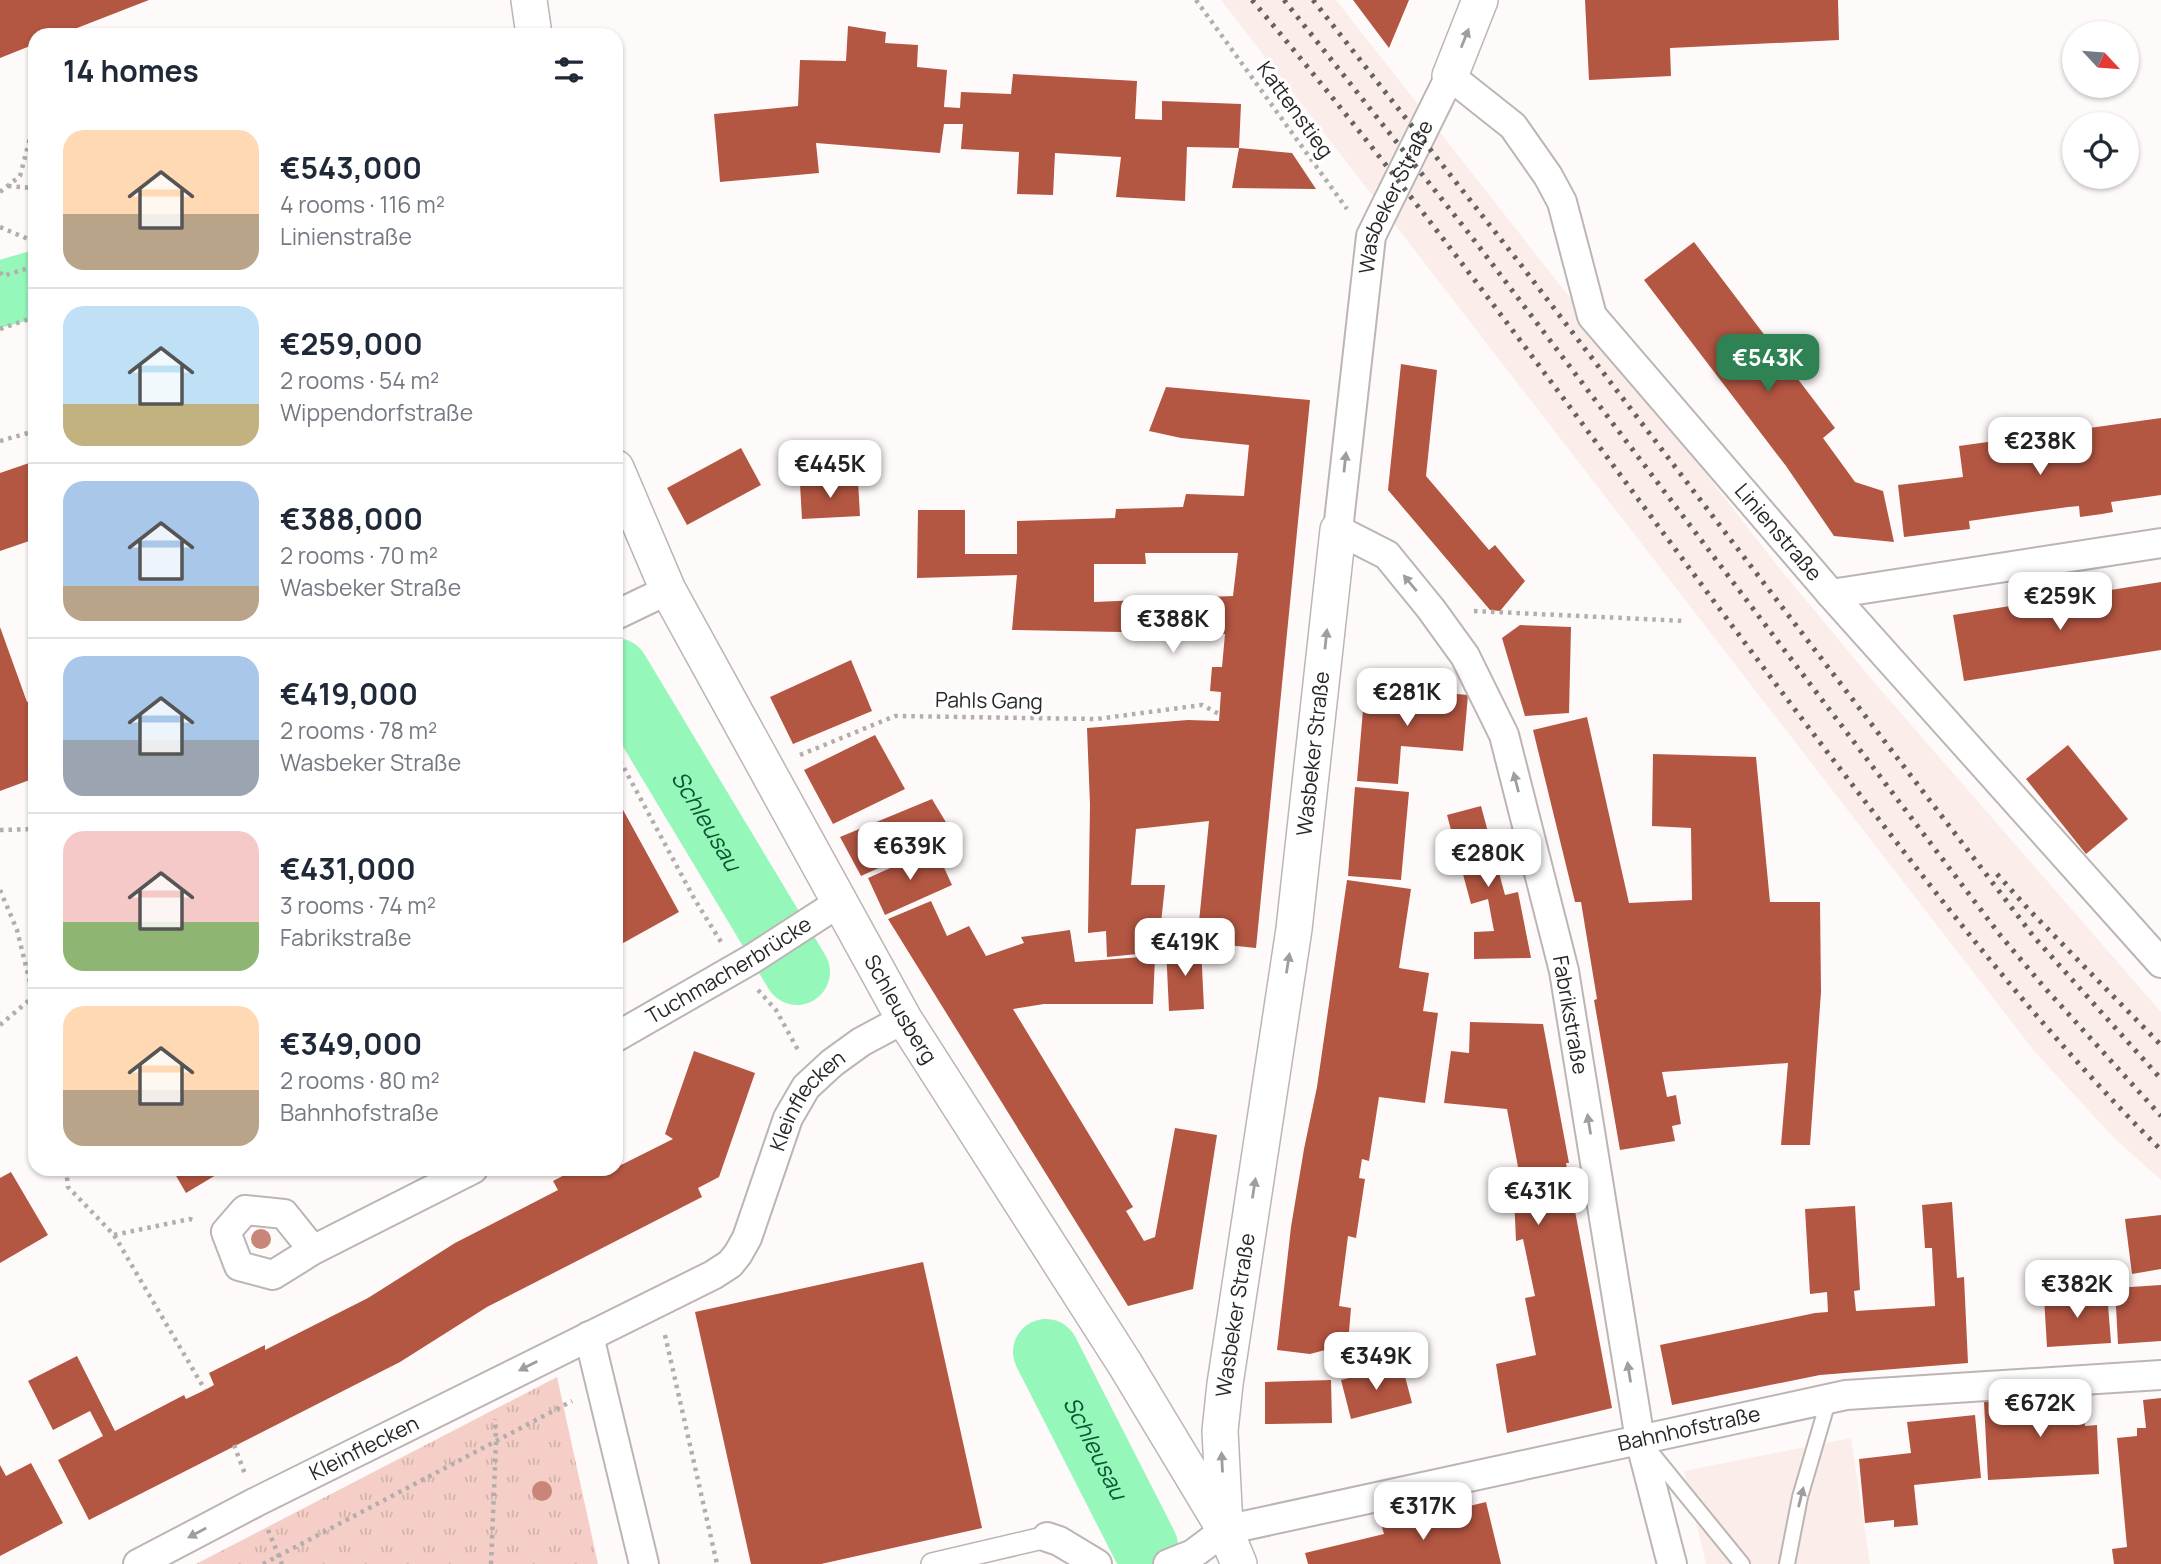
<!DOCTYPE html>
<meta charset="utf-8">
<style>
:root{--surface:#fff;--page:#f2f2f3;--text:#1f2937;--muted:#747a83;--line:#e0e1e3;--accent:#2f8254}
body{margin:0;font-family:Manrope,sans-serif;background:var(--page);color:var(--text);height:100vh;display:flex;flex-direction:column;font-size:26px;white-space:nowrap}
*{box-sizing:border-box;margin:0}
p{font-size:23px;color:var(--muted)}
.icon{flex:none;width:38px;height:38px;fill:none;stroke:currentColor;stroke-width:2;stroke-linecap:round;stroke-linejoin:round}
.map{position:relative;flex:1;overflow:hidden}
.sheet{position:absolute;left:28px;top:28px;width:595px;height:1148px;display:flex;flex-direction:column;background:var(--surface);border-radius:21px;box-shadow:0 2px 5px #0004}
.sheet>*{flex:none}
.needle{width:46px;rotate:116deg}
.buttons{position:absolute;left:2062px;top:21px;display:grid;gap:14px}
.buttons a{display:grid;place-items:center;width:77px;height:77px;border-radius:50%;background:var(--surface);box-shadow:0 2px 5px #0004;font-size:35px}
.price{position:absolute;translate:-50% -60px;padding:0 16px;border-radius:14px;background:#fff;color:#222;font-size:23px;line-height:46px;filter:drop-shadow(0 2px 4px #0008)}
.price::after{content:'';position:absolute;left:50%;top:42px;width:21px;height:16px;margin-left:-10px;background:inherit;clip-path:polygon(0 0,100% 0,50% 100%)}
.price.on{background:var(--accent);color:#fff}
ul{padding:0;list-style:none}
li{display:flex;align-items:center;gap:21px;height:175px;padding:0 35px}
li+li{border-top:2px solid var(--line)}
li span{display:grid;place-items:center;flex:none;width:196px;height:140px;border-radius:21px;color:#555}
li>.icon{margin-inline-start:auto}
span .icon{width:84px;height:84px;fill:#fffc;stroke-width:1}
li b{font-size:30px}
h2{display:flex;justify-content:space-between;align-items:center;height:84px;padding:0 35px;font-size:30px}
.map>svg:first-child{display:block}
.built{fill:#faedea}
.park{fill:url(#park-tufts)}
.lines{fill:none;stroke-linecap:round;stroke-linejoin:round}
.river{stroke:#95f7ba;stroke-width:66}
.building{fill:#b35642;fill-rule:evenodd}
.service-casing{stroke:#bcb5b4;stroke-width:18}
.pedestrian-casing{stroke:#bcb5b4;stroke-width:24}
.minor-casing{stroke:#bcb5b4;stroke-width:32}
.tertiary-casing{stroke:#bcb5b4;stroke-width:38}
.path{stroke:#b1aead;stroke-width:4.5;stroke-dasharray:3.5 5;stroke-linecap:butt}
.service{stroke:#fff;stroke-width:14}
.pedestrian{stroke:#fff;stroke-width:21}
.minor{stroke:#fff;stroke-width:28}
.tertiary{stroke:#fff;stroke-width:35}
.rail{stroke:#656362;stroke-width:5;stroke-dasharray:3.5 7;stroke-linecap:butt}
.tree{fill:#c88678}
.oneway{fill:#9f9e9d}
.labels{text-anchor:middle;stroke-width:6;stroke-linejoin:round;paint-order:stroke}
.street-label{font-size:21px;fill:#292726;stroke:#fff}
.water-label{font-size:23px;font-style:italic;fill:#095631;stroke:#fff}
</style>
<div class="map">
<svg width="2161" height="1564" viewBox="0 0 2161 1564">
<defs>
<pattern id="park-tufts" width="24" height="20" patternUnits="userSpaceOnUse" patternTransform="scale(1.75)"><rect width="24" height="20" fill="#f5cfc7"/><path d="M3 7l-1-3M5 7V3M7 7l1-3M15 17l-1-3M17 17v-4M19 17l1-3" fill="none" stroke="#d2b2ab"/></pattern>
</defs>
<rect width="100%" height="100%" fill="#fefaf9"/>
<g class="built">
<path d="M1221 0H1336L1560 285 1776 564 1873 681 2161 1012V1180L2114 1138 2035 1052Z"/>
<path d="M1851 1438 1870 1564H1706L1684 1471Z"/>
</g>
<path class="park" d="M557 1377 598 1564H196Z"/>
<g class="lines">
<g class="river">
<path d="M0 294 35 284"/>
<path id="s1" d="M616 671 797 972"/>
<path id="s2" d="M1046 1352 1145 1546"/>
</g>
</g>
<g class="building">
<path d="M0 0H149L59 35H35V44L0 58Z"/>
<path d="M1353 0H1409L1389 48Z"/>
<path d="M1585 0H1838L1839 40 1670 48 1671 76 1589 80Z"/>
<path d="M848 26 886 32 885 43 918 45 917 67 947 70 944 107 960 108 961 92 1011 94 1013 74 1137 81 1135 119 1162 120V101L1241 104 1239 148 1187 147 1185 201 1116 197 1121 157 1055 153 1053 195 1017 194 1019 152 961 149 963 124H944L940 153 816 143 819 173 720 182 714 114 798 106 800 60 846 61Z"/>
<path d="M1239 148 1292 153 1316 189 1232 188Z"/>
<path d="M1694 242 1835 428 1823 438 1855 482 1883 491 1894 542 1834 536 1786 466 1644 280Z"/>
<path d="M1401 364 1437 370 1426 476 1489 550 1495 545 1525 581 1500 611 1490 610 1388 490Z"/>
<path d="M1166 387 1310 400 1256 948 1197 942 1209 821 1136 829 1131 885H1165L1158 952 1107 957 1106 931 1088 933 1090 805 1087 728 1188 720 1219 721 1221 692 1210 691 1212 667H1222L1225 634 1012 630 1017 575 917 578 918 510H965V554H1017V521L1115 518 1116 509 1183 507 1186 494 1244 496 1249 445 1181 438 1149 431ZM1145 553H1238L1233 596 1094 602V564H1146Z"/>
<path d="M2161 418V495L2111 502 2113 512 2102 514 2080 517 2079 506 2068 507 1969 521 1970 529 1904 537 1898 485 1963 477 1959 446Z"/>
<path d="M741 448 761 485 687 525 667 488Z"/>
<path d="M35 461V539L0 551V473Z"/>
<path d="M858 481 860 516 802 519 800 484Z"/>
<path d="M2161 582V650L1964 681 1953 615Z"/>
<path d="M1520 625 1571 627 1569 713 1525 716 1502 638Z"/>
<path d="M0 627 27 702 35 699V778L0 791Z"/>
<path d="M851 660 872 711 793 744 770 697Z"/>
<path d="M1365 686 1468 695 1463 751 1401 746 1398 784 1357 781Z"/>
<path d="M1587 717 1629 903 1692 900 1691 828 1652 826 1653 754 1756 757 1770 902H1820L1821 992 1810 1145H1781L1788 1063 1662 1072 1667 1097 1676 1095 1681 1124 1672 1126 1675 1141 1620 1150 1594 1000 1597 999 1581 902H1575L1533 730Z"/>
<path d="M875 735 905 789 833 824 804 770Z"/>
<path d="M2068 745 2128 819 2086 854 2026 779Z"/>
<path d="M1355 787 1409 792 1401 880 1348 876Z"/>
<path d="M616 797 679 912 616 947Z"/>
<path d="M932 799 953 834 861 876 840 837Z"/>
<path d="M1481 806 1505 895 1518 892 1531 958 1474 959V932L1494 931 1488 899 1471 904 1447 815Z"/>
<path d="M935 848 952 885 885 915 868 878Z"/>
<path d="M1347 880 1411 889 1399 968 1429 973 1423 1011 1438 1013 1425 1103 1379 1097 1369 1161 1362 1159 1359 1178 1365 1179 1356 1238 1348 1236 1339 1306 1351 1308 1348 1344 1310 1354 1277 1350 1291 1227 1304 1149 1317 1087Z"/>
<path d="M931 901 947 936 969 926 986 956 1024 943 1021 937 1070 930 1075 962 1155 956 1153 1004H1044L1013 1009 1133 1207 1126 1211 1144 1241 1155 1237 1175 1128 1217 1135 1193 1289 1128 1306 888 919Z"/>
<path d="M1201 946 1204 1009 1169 1011 1166 948Z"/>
<path d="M1470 1022 1543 1024 1569 1163H1566L1612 1408 1507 1433 1496 1364 1536 1355 1525 1298 1535 1296 1523 1239 1516 1241 1513 1173 1519 1172 1507 1109 1444 1103 1451 1051 1469 1053Z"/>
<path d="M694 1051 755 1073 719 1177 698 1188 702 1197 487 1307 400 1362 89 1520 58 1460 103 1436 90 1411 53 1430 28 1381 77 1356 115 1431 184 1395 186 1399 205 1390 214 1385 209 1373 265 1345V1350L368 1298 455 1243 558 1190 553 1181 576 1169H616V1159L619 1166 673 1139 665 1134Z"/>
<path d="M172 1169H226L186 1193Z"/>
<path d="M11 1172 48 1235 0 1263V1178Z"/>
<path d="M1952 1202 1957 1278 1964 1277 1968 1363 1820 1375 1672 1405 1660 1345 1815 1313 1828 1312 1827 1292 1810 1294 1805 1209 1855 1206 1860 1290 1854 1291 1856 1311 1935 1306 1932 1248H1925L1922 1205Z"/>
<path d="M2161 1215V1269L2132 1274 2125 1219Z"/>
<path d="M923 1262 982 1528 821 1564H751L695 1312Z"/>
<path d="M2161 1285V1341L2118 1344 2115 1288Z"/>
<path d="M2107 1292 2111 1343 2047 1347 2044 1297Z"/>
<path d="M1402 1365 1412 1403 1351 1419 1341 1380Z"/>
<path d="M1331 1380 1332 1423 1265 1424V1382Z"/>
<path d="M2083 1396 2085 1426 2097 1425 2099 1474 1988 1480 1984 1402Z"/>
<path d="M2161 1398V1564H2114L2112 1549 2127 1547 2117 1438 2137 1436V1428H2146L2143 1400Z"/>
<path d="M1975 1415 1981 1478 1914 1485 1918 1525 1894 1527V1520L1865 1523 1859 1459 1911 1453 1907 1422Z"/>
<path d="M31 1463 63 1523 0 1556V1465L6 1476Z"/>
<path d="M1486 1502 1501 1564H1308L1305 1553 1384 1534 1382 1527Z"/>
</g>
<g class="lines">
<g class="service-casing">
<g id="service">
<path d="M1650 1451 1742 1564"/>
<path d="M1787 1564 1800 1497 1829 1398"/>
</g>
</g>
<g class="pedestrian-casing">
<path id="pedestrian" d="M932 1564 1047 1537"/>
</g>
<g class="minor-casing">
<g id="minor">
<path d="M1831 594 2161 543"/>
<path d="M616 615 668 590"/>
<path id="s3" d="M616 1037 752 959 840 902"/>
<path d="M313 1250 284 1214 245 1210 226 1232 239 1266 273 1275 313 1250 473 1169"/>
<path d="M589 1336 644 1564"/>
<path d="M1047 1537 1059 1541 1097 1564"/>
<path id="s4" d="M138 1564 256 1502 713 1275 730 1264 738 1254 747 1238 788 1118 806 1087 832 1063 861 1042 904 1019"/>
<path id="s5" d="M1168 1564 1193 1554 1225 1530 1846 1395 2161 1375"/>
<path id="s6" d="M1672 1564 1640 1440 1564 971 1504 735 1465 656 1431 609 1387 555 1338 530 1371 236 1450 76 1513 126 1548 176 1562 202 1592 316 1831 594 2161 963"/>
</g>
</g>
<g class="tertiary-casing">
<g id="tertiary">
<path d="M529 0 534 35"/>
<path d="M1450 76 1480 0"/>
<path id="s7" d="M616 468 668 590 904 1019 1125 1364 1225 1530 1239 1564"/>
<path id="s8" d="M1225 1526 1220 1431 1225 1384 1294 929 1338 530"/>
</g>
</g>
<g class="path">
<path d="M1196 0 1347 209"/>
<path d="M8 186 33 188 35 191"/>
<path d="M0 192 20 176 35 119"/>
<path d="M0 227 28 239 35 234"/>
<path d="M0 272 3 276 35 266"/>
<path d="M0 329 35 317"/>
<path d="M0 441 35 431"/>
<path d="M1474 611 1685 621"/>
<path d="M616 753 695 900 721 942"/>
<path d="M800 755 895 716 1097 719 1202 705 1219 714"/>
<path d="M0 830 35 829"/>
<path d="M0 890 17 930 35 1003"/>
<path d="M758 990 776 1010 798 1050"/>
<path d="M0 1025 33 997"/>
<path d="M66 1169 68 1187 114 1235 205 1390"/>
<path d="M114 1235 190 1219 195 1221"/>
<path d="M665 1335 717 1564"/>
<path d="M234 1445 245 1474"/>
<path d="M268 1530 282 1564"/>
<path d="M263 1564 572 1401"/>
<path d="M491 1564 496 1442 495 1419"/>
</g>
<use href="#service" class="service"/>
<use href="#pedestrian" class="pedestrian"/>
<use href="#minor" class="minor"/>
<use href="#tertiary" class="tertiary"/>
<g class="rail">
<path d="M1252 0C1450 235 1626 487 1812 732 1922 876 2032 1022 2161 1150"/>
<path d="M1284 0 1471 236 2000 935 2044 987 2161 1116"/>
<path d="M1313 0 1521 265 2034 937 2161 1079"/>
<path d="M1997 874 2031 912 2161 1045"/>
</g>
</g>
<g class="tree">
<circle cx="261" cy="1239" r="10"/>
<circle cx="542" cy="1491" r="10"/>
</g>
<defs><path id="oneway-solid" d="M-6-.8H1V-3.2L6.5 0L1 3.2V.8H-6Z" transform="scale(1.75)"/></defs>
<g class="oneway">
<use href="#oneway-solid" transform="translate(1465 38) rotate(-68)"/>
<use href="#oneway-solid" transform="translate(1345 462) rotate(-84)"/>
<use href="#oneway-solid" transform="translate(1410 583) rotate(-130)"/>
<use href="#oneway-solid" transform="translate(1326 639) rotate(-84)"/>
<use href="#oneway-solid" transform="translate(1516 782) rotate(-104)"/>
<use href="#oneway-solid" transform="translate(1288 963) rotate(-81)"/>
<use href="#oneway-solid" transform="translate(1589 1124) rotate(-99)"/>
<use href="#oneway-solid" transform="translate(1254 1188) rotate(-81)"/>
<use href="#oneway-solid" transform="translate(528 1366) rotate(153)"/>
<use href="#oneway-solid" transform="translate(1629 1372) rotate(-99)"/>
<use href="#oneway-solid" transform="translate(1222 1462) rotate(-93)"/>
<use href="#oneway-solid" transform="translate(1801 1497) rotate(-76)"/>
<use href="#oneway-solid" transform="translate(197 1533) rotate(152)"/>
</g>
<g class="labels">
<g class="street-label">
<text transform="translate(1295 110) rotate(54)" y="7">Kattenstieg</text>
<text dy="7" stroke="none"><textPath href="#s6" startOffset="1458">Wasbeker Straße</textPath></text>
<text dy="7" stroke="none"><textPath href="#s6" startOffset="2166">Linienstraße</textPath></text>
<text transform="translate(989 701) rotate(1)" y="7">Pahls Gang</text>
<text dy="7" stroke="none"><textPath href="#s8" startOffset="779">Wasbeker Straße</textPath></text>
<text dy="7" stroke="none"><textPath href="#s3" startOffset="131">Tuchmacherbrücke</textPath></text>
<text dy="7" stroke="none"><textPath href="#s7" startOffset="612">Schleusberg</textPath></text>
<text transform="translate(1570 1015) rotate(80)" y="7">Fabrikstraße</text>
<text dy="7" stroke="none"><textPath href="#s4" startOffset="847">Kleinflecken</textPath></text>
<text dy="7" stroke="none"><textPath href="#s8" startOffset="212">Wasbeker Straße</textPath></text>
<text dy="7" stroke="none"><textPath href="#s5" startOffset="542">Bahnhofstraße</textPath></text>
<text dy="7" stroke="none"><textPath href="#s4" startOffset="254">Kleinflecken</textPath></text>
</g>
<g class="water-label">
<text dy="8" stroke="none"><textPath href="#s1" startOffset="175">Schleusau</textPath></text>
<text dy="8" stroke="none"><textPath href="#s2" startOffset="108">Schleusau</textPath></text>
</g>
</g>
</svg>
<div class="buttons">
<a><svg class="needle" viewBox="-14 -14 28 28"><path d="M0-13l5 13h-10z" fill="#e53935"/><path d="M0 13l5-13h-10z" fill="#747a83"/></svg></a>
<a><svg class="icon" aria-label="locate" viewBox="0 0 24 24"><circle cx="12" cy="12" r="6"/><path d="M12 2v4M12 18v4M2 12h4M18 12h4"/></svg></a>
</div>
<b class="price on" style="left:1768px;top:394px">€543K</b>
<b class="price" style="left:2040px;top:477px">€238K</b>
<b class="price" style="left:830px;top:500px">€445K</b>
<b class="price" style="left:2060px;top:632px">€259K</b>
<b class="price" style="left:1173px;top:655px">€388K</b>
<b class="price" style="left:1407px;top:728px">€281K</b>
<b class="price" style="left:910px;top:882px">€639K</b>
<b class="price" style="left:1488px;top:889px">€280K</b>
<b class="price" style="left:1185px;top:978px">€419K</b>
<b class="price" style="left:1538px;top:1227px">€431K</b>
<b class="price" style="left:2077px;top:1320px">€382K</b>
<b class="price" style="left:1376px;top:1392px">€349K</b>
<b class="price" style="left:2040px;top:1439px">€672K</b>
<b class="price" style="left:1423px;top:1542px">€317K</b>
<section class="sheet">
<h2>14 homes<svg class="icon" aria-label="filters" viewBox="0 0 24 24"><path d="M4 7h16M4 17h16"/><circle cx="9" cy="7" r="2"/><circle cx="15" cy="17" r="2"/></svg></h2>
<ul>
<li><span style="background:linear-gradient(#ffd9b3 60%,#b9a48a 0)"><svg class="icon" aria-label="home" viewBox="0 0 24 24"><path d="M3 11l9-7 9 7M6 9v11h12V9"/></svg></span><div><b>€543,000</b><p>4 rooms · 116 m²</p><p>Linienstraße</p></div></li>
<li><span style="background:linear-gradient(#bfe0f5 70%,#c2b280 0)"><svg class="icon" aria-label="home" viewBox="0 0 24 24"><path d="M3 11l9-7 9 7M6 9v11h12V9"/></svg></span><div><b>€259,000</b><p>2 rooms · 54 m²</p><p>Wippendorfstraße</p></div></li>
<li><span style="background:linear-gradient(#a9c7e8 75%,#b9a48a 0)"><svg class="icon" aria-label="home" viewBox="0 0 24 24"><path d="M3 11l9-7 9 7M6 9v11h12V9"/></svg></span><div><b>€388,000</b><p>2 rooms · 70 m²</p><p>Wasbeker Straße</p></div></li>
<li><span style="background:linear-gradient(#a9c7e8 60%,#9aa5b1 0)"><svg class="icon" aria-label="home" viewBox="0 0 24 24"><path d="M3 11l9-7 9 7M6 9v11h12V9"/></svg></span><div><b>€419,000</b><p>2 rooms · 78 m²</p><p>Wasbeker Straße</p></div></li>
<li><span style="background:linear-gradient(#f6c9c9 65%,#8fb573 0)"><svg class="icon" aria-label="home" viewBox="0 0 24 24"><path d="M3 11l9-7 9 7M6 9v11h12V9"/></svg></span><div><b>€431,000</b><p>3 rooms · 74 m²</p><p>Fabrikstraße</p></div></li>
<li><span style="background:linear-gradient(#ffd9b3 60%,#b9a48a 0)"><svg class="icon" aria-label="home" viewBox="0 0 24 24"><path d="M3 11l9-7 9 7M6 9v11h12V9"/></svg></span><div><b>€349,000</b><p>2 rooms · 80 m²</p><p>Bahnhofstraße</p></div></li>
</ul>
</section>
</div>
